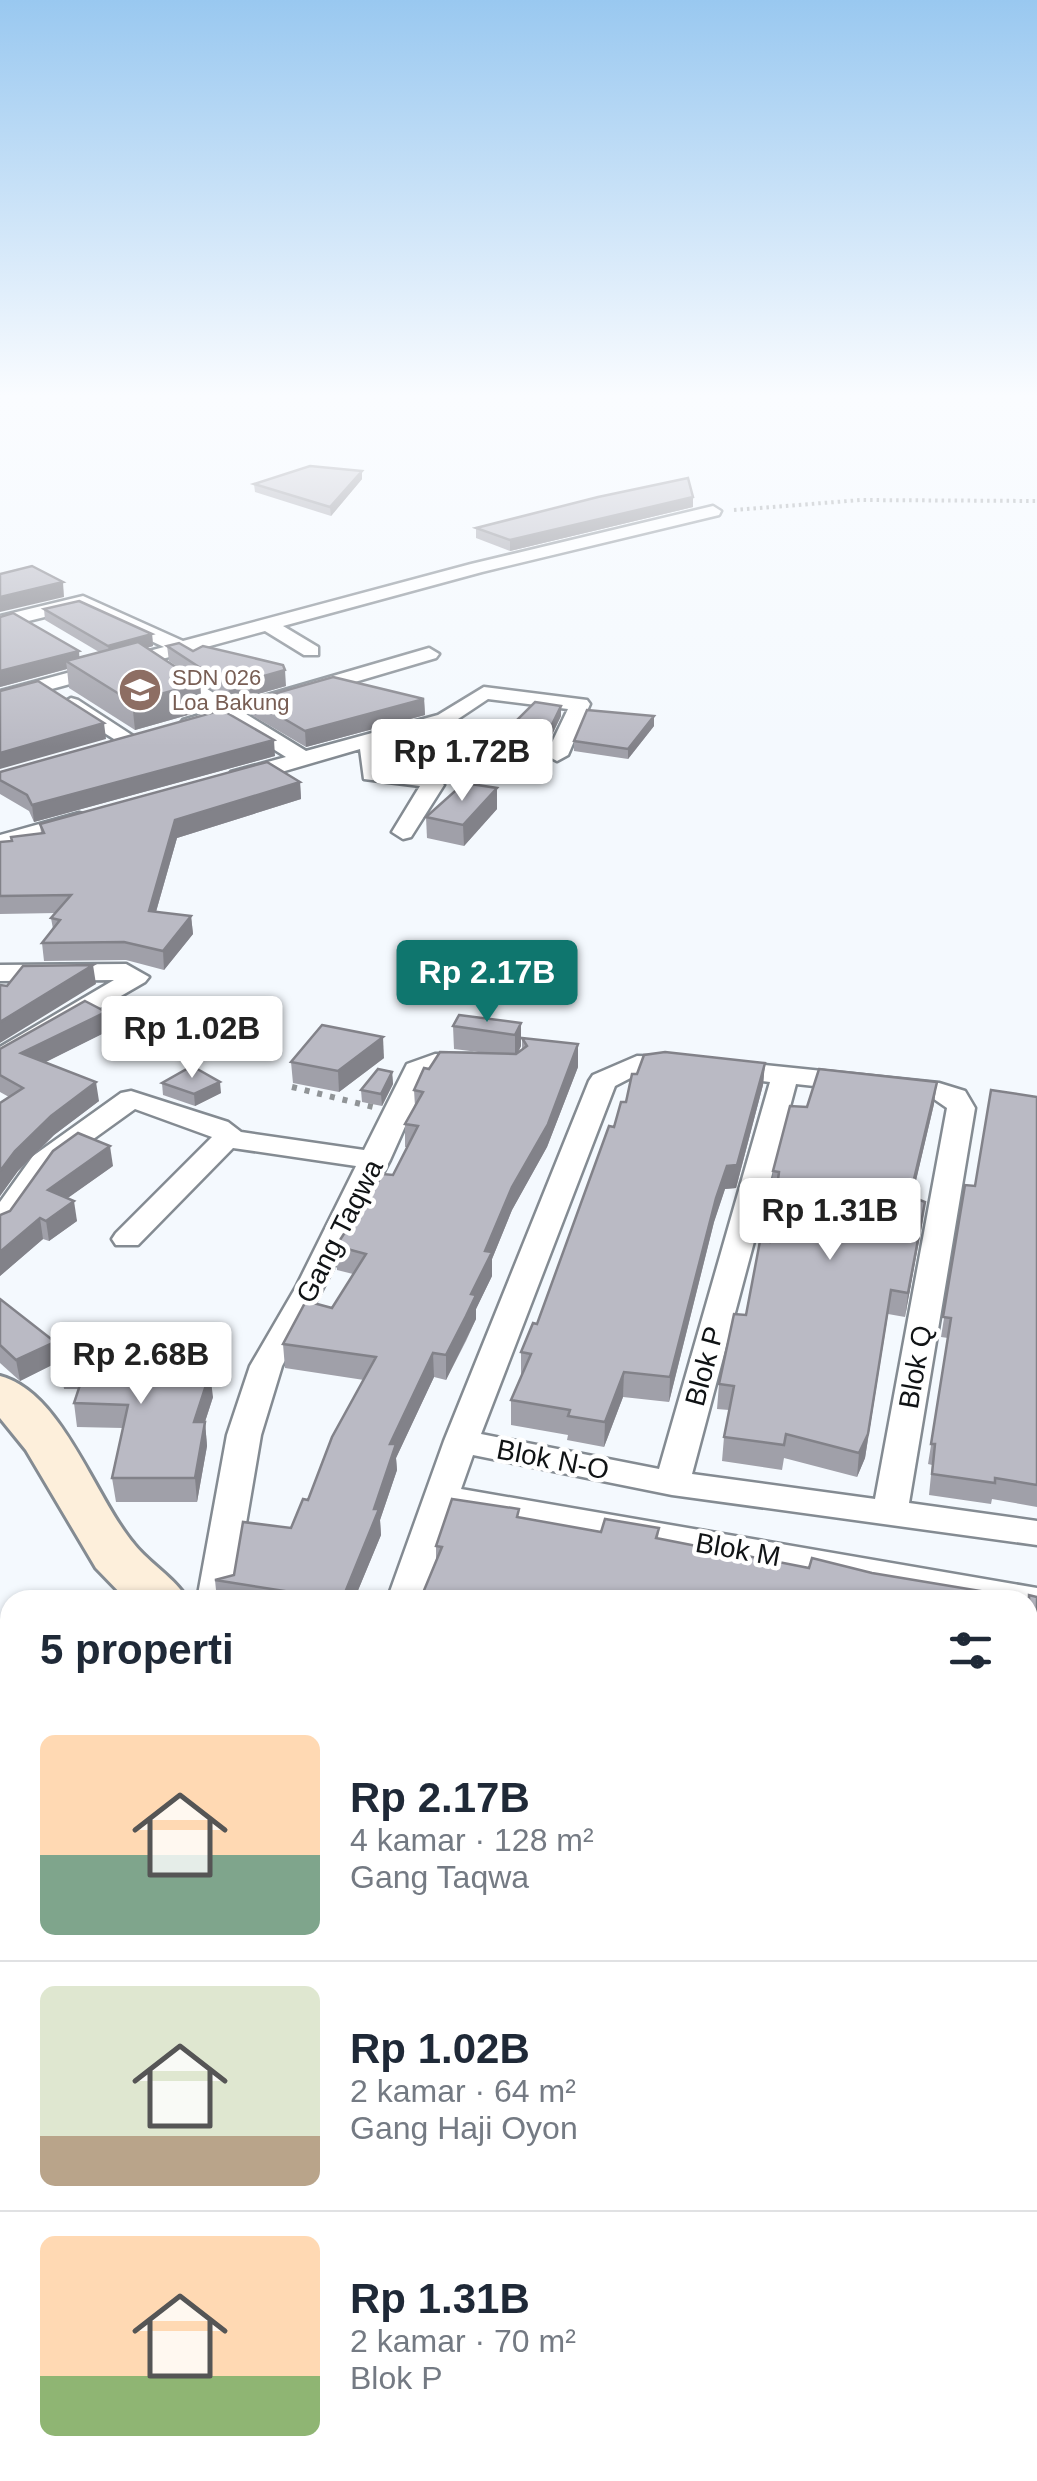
<!DOCTYPE html>
<html lang="id">
<meta charset="utf-8">
<style>
:root{--surface:#fff;--page:#f2f2f3;--text:#1f2937;--muted:#747a83;--line:#e0e1e3;--accent:#0f766e}
body{margin:0;font-family:Arial,sans-serif;background:var(--page);color:var(--text);height:100vh;display:flex;flex-direction:column;font-size:38px;white-space:nowrap}
*{box-sizing:border-box;margin:0}
p{font-size:32px;color:var(--muted)}
.icon{flex:none;width:55px;height:55px;fill:none;stroke:currentColor;stroke-width:2;stroke-linecap:round;stroke-linejoin:round}
.map{position:relative;flex:1;overflow:hidden}
.details{position:absolute;left:0px;top:1590px;width:1038px;height:892px;display:flex;flex-direction:column;background:var(--surface);border-radius:30px 30px 0 0;box-shadow:0 2px 8px #0004}
.details>*{flex:none}
.price{position:absolute;translate:-50% -85px;padding:0 22px;border-radius:10px;background:#fff;color:#222;font-size:32px;line-height:65px;filter:drop-shadow(0 2px 5px #0008)}
.price::after{content:'';position:absolute;left:50%;top:60px;width:30px;height:22px;margin-left:-15px;background:inherit;clip-path:polygon(0 0,100% 0,50% 100%)}
.price.selected{background:var(--accent);color:#fff}
ul{padding:0;list-style:none}
li{display:flex;align-items:center;gap:30px;height:250px;padding:0 40px}
li+li{border-top:2px solid var(--line)}
li span{display:grid;place-items:center;flex:none;width:280px;height:200px;border-radius:15px;color:#555}
li>.icon{margin-inline-start:auto}
span .icon{width:120px;height:120px;fill:#fffc;stroke-width:1}
li b{font-size:42px}
h2{display:flex;justify-content:space-between;align-items:center;height:120px;padding:0 40px;font-size:42px}
.map>svg:first-child{display:block}
.lines{fill:none;stroke-linecap:round;stroke-linejoin:round}
.street-casing{stroke:#848b92;stroke-width:5}
.secondary-casing{stroke:#848b92;stroke-width:6}
.path-far1{stroke:#909497;stroke-width:4;stroke-dasharray:2.5 4;stroke-linecap:butt}
.path{stroke:#909497;stroke-width:6;stroke-dasharray:5 8;stroke-linecap:butt}
.street{fill:#fff;fill-rule:evenodd}
.secondary{fill:#fdefdb;fill-rule:evenodd}
.wall{fill:#a0a0a9}
.shaded-wall{fill:#828289}
.building{fill:#babac4;stroke:#828289;stroke-width:2.5}
.labels{text-anchor:middle;stroke-width:9;stroke-linejoin:round;paint-order:stroke}
.far-education-label{font-size:22px;fill:#785e54;stroke:#fff;text-anchor:start}
.street-label{font-size:28px;fill:#101315;stroke:#fff}
</style>
<div class="map">
<svg width="1037" height="2481" viewBox="0 0 1037 2481">
<rect width="100%" height="100%" fill="#f4f9fe"/>
<g class="lines">
<g class="street-casing">
<g id="street">
<path d="M713 506 721 511 719 515 482 572 283 626 318 647V655H304L265 631 0 703V691L164 647 81 608 0 628V616L83 596 183 641 471 564Z"/>
<path d="M429 648 439 654 436 658 246 714 306 751 438 715 484 687 587 700 590 704 568 755 557 761 546 755 568 709 488 699 452 723 381 744 382 769 434 775 444 785 411 837 403 839 392 832 420 786 364 779 360 749 247 782H231L228 777 231 772 286 757 227 720 190 730 183 728 180 724 183 720 213 711 158 673 161 669H175L233 705Z"/>
<path d="M71 698 78 700 144 743 134 749 127 747 64 708 61 704Z"/>
<path d="M79 813 87 815 90 820 87 825 0 849V835Z"/>
<path d="M126 964 149 977 145 982 0 1066V1047L114 980 0 981V965Z"/>
<path d="M435 1054H472L485 1062C472 1077 446 1067 428 1075L390 1160 282 1366 261 1435 233 1600H197L227 1435 250 1366 296 1287 356 1166 233 1148 138 1245H116L112 1239 116 1233 212 1137 135 1109 53 1168 10 1229 0 1232V1202L33 1156 121 1093 131 1091 228 1122 241 1132 364 1150 407 1064Z"/>
<path d="M637 1056 681 1057 694 1065 681 1073 642 1072 615 1086 481 1434 659 1469 770 1082 716 1075 713 1069 716 1063 726 1061 939 1083 965 1091 975 1108 909 1503 1037 1521V1545L672 1495 473 1455 461 1489 1037 1588V1614L1028 1612V1600H957L454 1511 423 1600H387L444 1441 589 1081 593 1075ZM796 1084 934 1099 947 1108 875 1499 692 1474Z"/>
<path d="M1028 1765 1037 1766V1798L1028 1796Z"/>
<path d="M1028 2235 1037 2238V2284L1028 2281Z"/>
<path d="M382 2472H434L431 2481H379Z"/>
<path d="M727 2472H779L778 2481H726Z"/>
</g>
</g>
<g class="secondary-casing">
<g id="secondary">
<path d="M0 1376C62 1392 95 1498 134 1544 150 1564 175 1578 188 1600H127L96 1568 26 1450 0 1418Z"/>
<path d="M23 2472H98L94 2481H20Z"/>
</g>
</g>
<path class="path-far1" d="M734 510 861 500 1037 501"/>
<path class="path" d="M292 1087 373 1107"/>
<use href="#street" class="street"/>
<use href="#secondary" class="secondary"/>
</g>
<g class="wall">
<path d="M362 479 331 516 255 492 254 484Z"/>
<path d="M693 497V507L510 551 476 538V528Z"/>
<path d="M44 609 152 634 153 646 147 648 200 683 202 711 135 730 69 688 67 669 0 687V617L79 651V657L99 652 45 620Z"/>
<path d="M167 646 193 651 286 686 230 702 169 661Z"/>
<path d="M424 699 425 715 306 747 253 716 252 700Z"/>
<path d="M561 716 546 747 506 741V731Z"/>
<path d="M654 726 628 759 574 751V741Z"/>
<path d="M275 756 34 822 29 811 0 794V772Z"/>
<path d="M300 782 301 799 177 838 156 912 191 916 193 934 164 970 126 960 44 961 42 943 53 929 51 918 56 913 0 914V842L12 841 41 833 40 824Z"/>
<path d="M497 809 464 846 427 838 426 817Z"/>
<path d="M106 1012 108 1031 45 1062 99 1101 54 1135 18 1171 0 1196V1103L9 1097 0 1092V1049Z"/>
<path d="M521 1023V1046L518 1053 522 1049V1038L578 1044V1067L547 1147 512 1210 492 1259V1276L476 1309V1319L466 1341 446 1380 434 1377 396 1458 397 1470 380 1520 381 1535 354 1600H217L215 1580 234 1575 291 1528 308 1500 364 1380 285 1368 283 1344 332 1308 353 1274 337 1270 336 1246 393 1175 407 1147H405V1124L415 1106 414 1090 429 1069 486 1053 454 1049 453 1026Z"/>
<path d="M384 1058 339 1092 293 1083 291 1062Z"/>
<path d="M765 1063 763 1085 736 1188 725 1189 714 1222 669 1402 623 1397 604 1447 567 1440 568 1435 511 1425V1400L521 1376V1352L537 1324 637 1074Z"/>
<path d="M392 1072 393 1084 382 1106 362 1102 361 1090Z"/>
<path d="M162 1083 221 1093 195 1106 163 1095Z"/>
<path d="M1037 1097V1507L992 1499 991 1504 929 1495 932 1465 928 1464 948 1338 941 1337 965 1185 975 1186Z"/>
<path d="M934 1104 912 1197 925 1202 905 1317 888 1314 865 1458 857 1477 784 1458 782 1470 722 1461 724 1437 729 1410 717 1409 719 1384 746 1315 770 1242 776 1195 771 1194 773 1171 807 1107Z"/>
<path d="M113 1166 67 1198 77 1221 49 1241 43 1239 0 1276V1215Z"/>
<path d="M0 1299 55 1342 58 1362 20 1381 0 1363Z"/>
<path d="M123 1350 122 1368 213 1397 205 1422 207 1446 197 1502H116L112 1478 123 1428 77 1427 74 1403 79 1389H64L61 1366Z"/>
<path d="M519 1517 601 1532 659 1528 658 1538 809 1568 872 1573 1029 1599 1037 1597V1747L1028 1746V1600L436 1560V1546Z"/>
<path d="M1028 1800 1037 1802V1985L1028 1982Z"/>
<path d="M1028 2012 1033 2022H1037V2234L1028 2232Z"/>
<path d="M450 2472H668L666 2481H448Z"/>
</g>
<g class="shaded-wall">
<path d="M362 471V479L331 516 330 507Z"/>
<path d="M693 497V507L510 551V540Z"/>
<path d="M63 582 64 597 0 612V597Z"/>
<path d="M152 634 153 646 110 658 108 646Z"/>
<path d="M79 651 80 666 66 661 67 669 0 687V671Z"/>
<path d="M285 670 286 686 230 702 228 686Z"/>
<path d="M200 683 202 711 135 730 132 702Z"/>
<path d="M424 699 425 715 306 747 305 731Z"/>
<path d="M561 706V716L546 747V737Z"/>
<path d="M654 716V726L628 759V749Z"/>
<path d="M104 723 106 739 0 769V753Z"/>
<path d="M274 740 275 756 34 822 32 805Z"/>
<path d="M300 782 301 799 177 838 151 929 149 911 175 820Z"/>
<path d="M497 788V809L464 846 463 825Z"/>
<path d="M191 916 193 934 164 970 163 951Z"/>
<path d="M93 965 96 984 0 1043V1022Z"/>
<path d="M106 1012 108 1031 24 1073 21 1053Z"/>
<path d="M521 1023V1046L515 1058V1035Z"/>
<path d="M383 1037 384 1058 339 1092 338 1071Z"/>
<path d="M578 1044V1067L547 1147 512 1210 492 1259V1276L476 1309V1319L446 1380V1355L471 1294 485 1251 512 1187Z"/>
<path d="M765 1063 763 1085 736 1188 725 1189 714 1222 669 1402 670 1377 716 1198Z"/>
<path d="M392 1072 393 1084 382 1106 381 1094Z"/>
<path d="M96 1082 99 1101 54 1135 18 1171 0 1196V1171L15 1151 51 1116Z"/>
<path d="M220 1082 221 1093 195 1106 194 1094Z"/>
<path d="M937 1082 934 1104 907 1219 910 1196Z"/>
<path d="M110 1146 113 1166 51 1210 48 1190Z"/>
<path d="M74 1201 77 1221 49 1241 46 1221Z"/>
<path d="M925 1202 922 1225 905 1317 908 1293Z"/>
<path d="M40 1218 43 1239 0 1276V1252Z"/>
<path d="M891 1290 865 1458 857 1477 859 1453Z"/>
<path d="M120 1327 123 1350 119 1391 116 1368Z"/>
<path d="M55 1342 58 1362 20 1381 16 1360Z"/>
<path d="M433 1353 434 1377 396 1458 397 1470 380 1520 381 1535 354 1600H342L374 1509 390 1444Z"/>
<path d="M624 1372 623 1397 604 1447 605 1422Z"/>
<path d="M210 1373 213 1397 197 1446 194 1422Z"/>
<path d="M205 1422 207 1446 197 1502 195 1478Z"/>
<path d="M10 2352V2393L1 2411 0 2373Z"/>
<path d="M336 2472H347L344 2481H334Z"/>
</g>
<g class="building">
<path d="M310 466 362 471 330 507 254 484Z"/>
<path d="M688 478 693 497 510 540 476 528 598 497Z"/>
<path d="M32 566 63 582 0 597V574Z"/>
<path d="M79 601 152 634 108 646 44 609Z"/>
<path d="M13 613 79 651 0 671V617Z"/>
<path d="M138 642 200 683 132 702 66 661Z"/>
<path d="M179 643 193 651 203 646 283 665 285 670 228 686 167 646Z"/>
<path d="M333 677 424 699 305 731 252 700Z"/>
<path d="M38 681 104 723 0 753V691Z"/>
<path d="M535 702 561 706 546 737 506 731Z"/>
<path d="M222 710 274 740 32 805 27 795 0 780V772Z"/>
<path d="M587 710 654 716 628 749 574 741Z"/>
<path d="M267 762 300 782 175 820 149 911 191 916 163 951 124 942 42 943 60 920 51 918 71 895 0 896V842L12 841 11 837 44 833 40 824Z"/>
<path d="M464 783 497 788 463 825 426 817Z"/>
<path d="M93 965 0 1022V985L7 986 23 966Z"/>
<path d="M85 1001 106 1012 21 1053 96 1082 51 1116 15 1151 0 1171V1103L23 1088 0 1075V1049Z"/>
<path d="M459 1015 521 1023 515 1035 453 1026Z"/>
<path d="M322 1025 383 1037 338 1071 291 1062Z"/>
<path d="M522 1038 578 1044 548 1124 512 1187 485 1251 492 1252 471 1294 476 1295 466 1316 446 1355 433 1353 390 1444H396L374 1509H379L342 1600 215 1580 234 1575 243 1522 291 1528 303 1499 308 1500 332 1437 376 1357 283 1344 306 1301 332 1308 366 1254 336 1246 383 1174 393 1175 418 1126 405 1124 423 1092 414 1090 424 1068 429 1069 440 1052 516 1054 527 1046Z"/>
<path d="M665 1052 765 1063 737 1165 727 1166 716 1198 670 1377 624 1372 605 1422 568 1416 570 1410 511 1400 531 1354 521 1352 533 1323 537 1324 609 1126 614 1127 621 1102H626L632 1074H637L644 1055Z"/>
<path d="M192 1066 220 1082 194 1094 162 1083Z"/>
<path d="M378 1069 392 1072 381 1094 361 1090Z"/>
<path d="M819 1069 937 1082 910 1196 925 1202 908 1293 891 1290 868 1434 859 1453 786 1434 784 1445 724 1437 734 1386 719 1384 734 1314 746 1315 760 1241 770 1242 779 1172 773 1171 790 1106 807 1107Z"/>
<path d="M991 1090 1037 1097V1485L995 1478V1483L932 1474 935 1444H931L951 1318 943 1317 965 1185 975 1186Z"/>
<path d="M78 1133 110 1146 48 1190 74 1201 46 1221 40 1218 0 1252V1215L10 1211 53 1151Z"/>
<path d="M0 1299 55 1342 16 1360 0 1345Z"/>
<path d="M120 1327 116 1368 210 1373 194 1422H205L195 1478H112L128 1405 74 1403 87 1364 61 1366 65 1330Z"/>
<path d="M452 1499 519 1509 517 1517 601 1532 605 1519 659 1528 656 1538 809 1568 812 1558 872 1573 1029 1599V1595L1037 1597V1719L1028 1718V1600H420L442 1547 436 1546Z"/>
<path d="M1028 1800 1037 1802V1956L1028 1954Z"/>
<path d="M1028 2012 1030 2013 1033 2022H1037V2206L1028 2203Z"/>
<path d="M10 2142V2352L0 2373V2160Z"/>
<path d="M1028 2287 1033 2288 1028 2384Z"/>
<path d="M1028 2402 1037 2405V2481H792L793 2472H1028Z"/>
<path d="M85 2472H336L334 2481H81Z"/>
<path d="M450 2472H541L539 2481H448Z"/>
<path d="M549 2472H665L663 2481H582Z"/>
</g>
<linearGradient id="sky" x2="0" y2="1"><stop stop-color="#99c8f0"/><stop offset="0.53" stop-color="#fafcff"/><stop offset="1" stop-color="#fafcff" stop-opacity="0"/></linearGradient>
<rect width="1037" height="747" fill="url(#sky)"/>
<defs>
<g id="school-disc" transform="scale(2.25)"><circle r="9.5" fill="#8d6e63" stroke="#fff"/><path d="M0-5L7-2L0 1L-7-2ZM-4 1L0 2.5L4 1V4Q0 6-4 4Z" fill="#fff"/></g>
</defs>
<g fill-rule="evenodd">
<use href="#school-disc" x="140" y="690"/>
</g>
<g class="labels">
<g class="far-education-label">
<text x="172" y="685">SDN 026<tspan x="172" dy="25">Loa Bakung</tspan></text>
</g>
<g class="street-label">
<text transform="translate(339 1231) rotate(-63)" y="10">Gang Taqwa</text>
<text transform="translate(704 1366) rotate(-75)" y="10">Blok P</text>
<text transform="translate(915 1367) rotate(-80)" y="10">Blok Q</text>
<text transform="translate(553 1459) rotate(11)" y="10">Blok N-O</text>
<text transform="translate(738 1549) rotate(10)" y="10">Blok M</text>
</g>
</g>
</svg>
<b class="price" style="left:462px;top:804px">Rp 1.72B</b>
<b class="price selected" style="left:487px;top:1025px">Rp 2.17B</b>
<b class="price" style="left:192px;top:1081px">Rp 1.02B</b>
<b class="price" style="left:830px;top:1263px">Rp 1.31B</b>
<b class="price" style="left:141px;top:1407px">Rp 2.68B</b>
<section class="details">
<h2>5 properti<svg class="icon" aria-label="filters" viewBox="0 0 24 24"><path d="M4 7h16M4 17h16"/><circle cx="9" cy="7" r="2"/><circle cx="15" cy="17" r="2"/></svg></h2>
<ul>
<li><span style="background:linear-gradient(#ffd9b3 60%,#7fa58c 0)"><svg class="icon" aria-label="home" viewBox="0 0 24 24"><path d="M3 11l9-7 9 7M6 9v11h12V9"/></svg></span><div><b>Rp 2.17B</b><p>4 kamar · 128 m²</p><p>Gang Taqwa</p></div></li>
<li><span style="background:linear-gradient(#dfe7d0 75%,#b9a48a 0)"><svg class="icon" aria-label="home" viewBox="0 0 24 24"><path d="M3 11l9-7 9 7M6 9v11h12V9"/></svg></span><div><b>Rp 1.02B</b><p>2 kamar · 64 m²</p><p>Gang Haji Oyon</p></div></li>
<li><span style="background:linear-gradient(#ffd9b3 70%,#8fb573 0)"><svg class="icon" aria-label="home" viewBox="0 0 24 24"><path d="M3 11l9-7 9 7M6 9v11h12V9"/></svg></span><div><b>Rp 1.31B</b><p>2 kamar · 70 m²</p><p>Blok P</p></div></li>
</ul>
</section>
</div>
